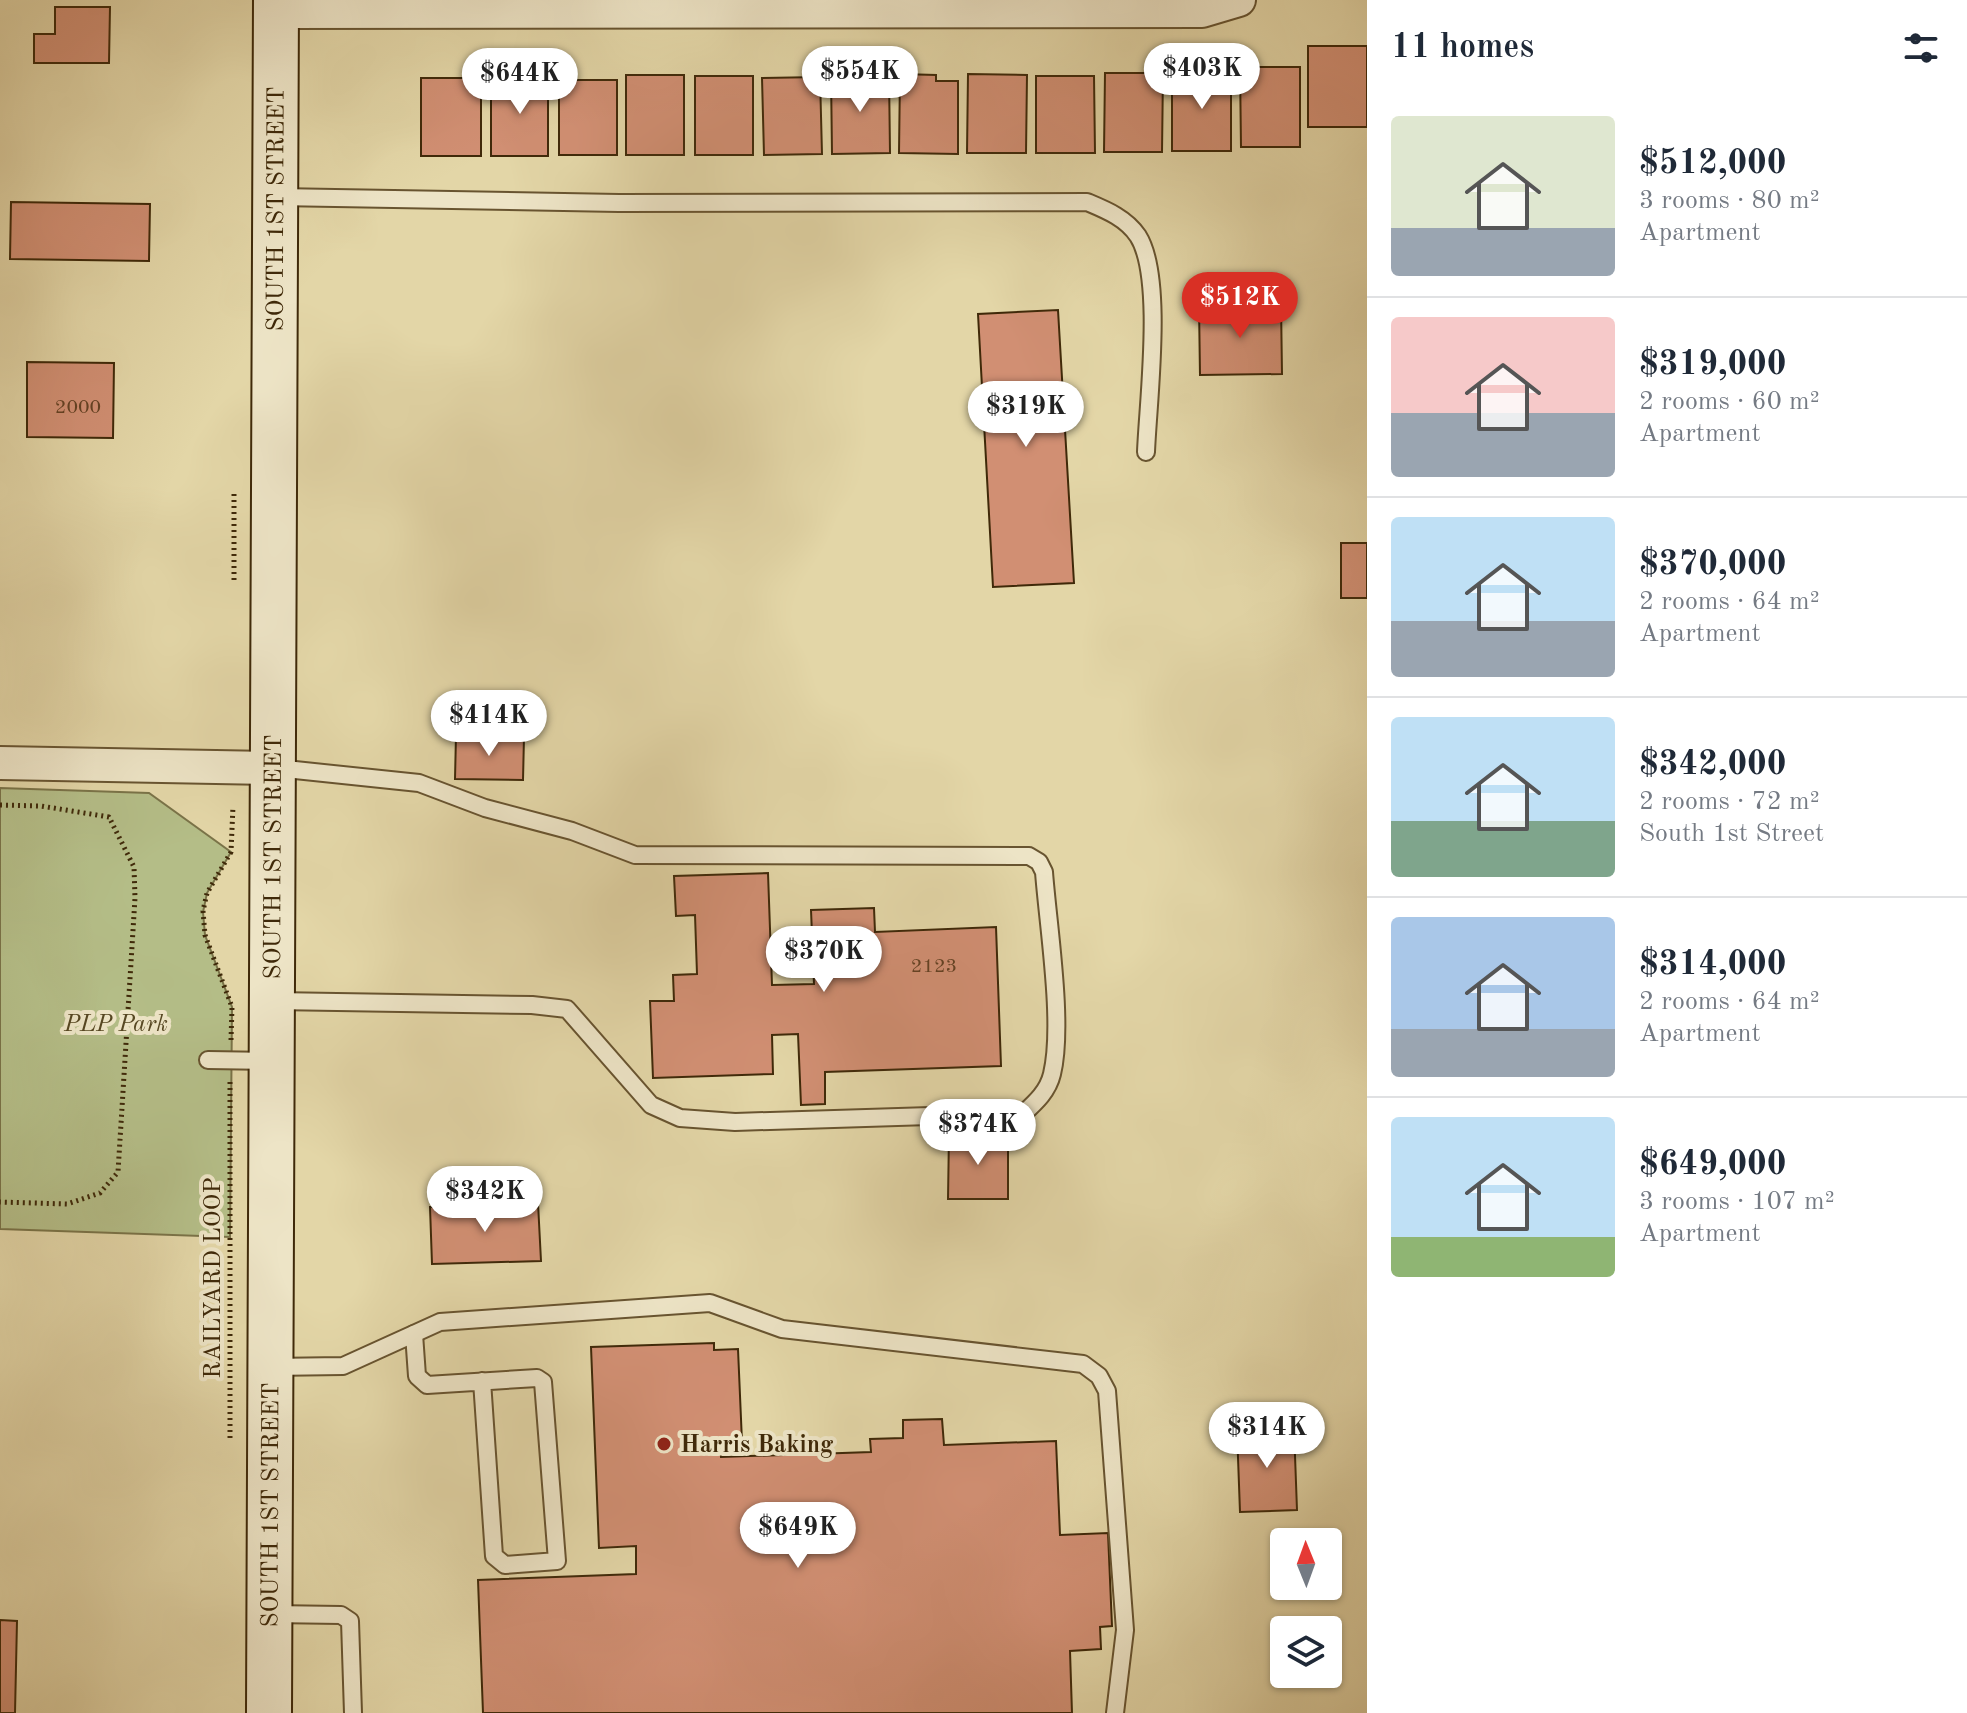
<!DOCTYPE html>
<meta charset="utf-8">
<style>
:root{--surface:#fff;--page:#f6f6f7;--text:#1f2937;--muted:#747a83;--line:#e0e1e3;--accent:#d93025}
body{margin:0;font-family:"Old Standard TT",serif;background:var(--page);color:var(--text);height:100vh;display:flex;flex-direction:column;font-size:30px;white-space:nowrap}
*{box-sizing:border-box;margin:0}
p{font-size:26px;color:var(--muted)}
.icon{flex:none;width:44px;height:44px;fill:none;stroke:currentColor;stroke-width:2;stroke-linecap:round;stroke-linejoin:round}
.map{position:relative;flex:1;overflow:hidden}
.drawer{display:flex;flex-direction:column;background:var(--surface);width:600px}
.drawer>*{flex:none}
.needle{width:52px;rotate:359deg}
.buttons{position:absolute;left:1270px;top:1528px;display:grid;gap:16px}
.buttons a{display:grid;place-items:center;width:72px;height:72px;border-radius:8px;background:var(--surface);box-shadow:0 2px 6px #0004;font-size:40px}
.price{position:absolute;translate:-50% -68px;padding:0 18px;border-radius:28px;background:#fff;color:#222;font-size:26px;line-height:52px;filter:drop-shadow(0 2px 4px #0008)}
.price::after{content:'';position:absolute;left:50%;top:48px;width:24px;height:18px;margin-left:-12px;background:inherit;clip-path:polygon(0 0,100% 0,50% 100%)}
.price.active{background:var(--accent);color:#fff}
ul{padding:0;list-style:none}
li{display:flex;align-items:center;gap:24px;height:200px;padding:0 24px}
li+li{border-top:2px solid var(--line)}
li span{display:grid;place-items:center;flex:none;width:224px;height:160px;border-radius:8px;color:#555}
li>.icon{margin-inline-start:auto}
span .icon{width:96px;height:96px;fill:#fffc;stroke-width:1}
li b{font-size:34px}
h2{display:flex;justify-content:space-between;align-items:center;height:96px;padding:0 24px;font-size:34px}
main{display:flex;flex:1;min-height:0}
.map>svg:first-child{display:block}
.green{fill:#b4bd87;stroke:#7a7348;stroke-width:2}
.building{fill:#d18f73;stroke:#3f2909;stroke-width:2}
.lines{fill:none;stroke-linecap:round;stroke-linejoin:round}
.service-casing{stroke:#685430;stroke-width:20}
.minor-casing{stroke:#685430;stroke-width:36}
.secondary-casing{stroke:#3f2909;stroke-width:48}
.path{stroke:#3f2909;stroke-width:5;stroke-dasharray:2 4;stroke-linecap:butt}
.service{stroke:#ede4c6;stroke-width:16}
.minor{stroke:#ede4c6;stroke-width:32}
.secondary{stroke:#ede4c6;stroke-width:44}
.poi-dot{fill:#8f2418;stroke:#ede4c6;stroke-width:3}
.labels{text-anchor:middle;stroke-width:8;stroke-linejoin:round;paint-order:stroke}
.number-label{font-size:20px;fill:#644224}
.street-label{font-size:24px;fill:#3f2909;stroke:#ede4c6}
.park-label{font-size:24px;font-style:italic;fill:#564722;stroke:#ede4c6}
.poi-label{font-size:24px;font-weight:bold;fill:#3f2909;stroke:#ede4c6;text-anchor:start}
</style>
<main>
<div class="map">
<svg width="1367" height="1713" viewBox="0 0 1367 1713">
<rect width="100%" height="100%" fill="#e3d6a7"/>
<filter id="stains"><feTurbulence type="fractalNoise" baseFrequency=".0025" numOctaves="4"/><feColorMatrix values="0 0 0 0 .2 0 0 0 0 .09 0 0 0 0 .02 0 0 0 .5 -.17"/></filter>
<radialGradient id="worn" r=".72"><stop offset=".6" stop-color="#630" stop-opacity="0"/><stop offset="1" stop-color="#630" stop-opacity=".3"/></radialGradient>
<path class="green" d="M0 788 149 793 231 852 207 893 203 912 205 935 232 1007 230 1237 0 1229Z"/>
<g class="building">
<path d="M55 7H110L109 63H34V34H55Z"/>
<rect x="1308" y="46" width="59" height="81"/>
<path d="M1240 67H1300V147H1241Z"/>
<rect x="1172" y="71" width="59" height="80"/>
<path d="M1105 73H1163L1162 152H1104Z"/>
<path d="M889 74 890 153 832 154 831 75Z"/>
<path d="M900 74 936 75V81H958V154L899 153Z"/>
<path d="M968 74 1027 75 1026 153H967Z"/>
<rect x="626" y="75" width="58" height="80"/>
<rect x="491" y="76" width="57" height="80"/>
<rect x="695" y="76" width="58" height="79"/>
<path d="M1036 76H1094L1095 153H1036Z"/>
<path d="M820 77 822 154 764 155 762 78Z"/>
<rect x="421" y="78" width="60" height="78"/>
<rect x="559" y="80" width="58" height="75"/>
<path d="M11 202 150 204 149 261 10 259Z"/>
<path d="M1281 304 1282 374 1200 375 1199 305Z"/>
<path d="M1058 310 1074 583 993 587 978 314Z"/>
<path d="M27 362 114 363 113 438 27 437Z"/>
<rect x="1341" y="543" width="26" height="55"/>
<path d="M456 735 524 737 523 780 455 779Z"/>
<path d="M768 873 772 985 814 984 811 910 874 908 875 932 996 927 1001 1066 825 1072V1104L801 1105 798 1034 772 1035 773 1074 653 1078 650 1001H674L673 975 697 974 695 915 676 916 674 876Z"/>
<path d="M949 1134 1008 1135V1199H948Z"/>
<path d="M538 1203 541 1261 432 1264 430 1207Z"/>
<path d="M714 1343V1350L738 1349 742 1442 720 1443 721 1457 871 1452 870 1439 903 1438V1420L942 1419 944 1445 1056 1441 1060 1535 1108 1533 1112 1626 1100 1627 1101 1649 1070 1651 1072 1713H483L478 1580 636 1574V1546L599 1548 591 1347Z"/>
<path d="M1294 1428 1297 1510 1240 1512 1237 1430Z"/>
<path d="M0 1620 17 1621 15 1713H0Z"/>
</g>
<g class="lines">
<g class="service-casing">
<g id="service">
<path d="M277 197 619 203 1087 202C1106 210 1126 218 1138 236 1164 277 1148 400 1146 452"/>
<path d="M274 1001 532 1005 567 1009 651 1105 680 1118 735 1122 1024 1113C1036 1102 1048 1091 1052 1074 1064 1024 1048 926 1044 872L1039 862 1029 856 635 855 572 831 485 808 419 783 276 768"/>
<path d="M208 1060 270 1061"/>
<path d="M414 1334 417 1376 427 1385 537 1378 543 1382 557 1561 505 1565 494 1556 482 1381"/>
<path d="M270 1367 343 1366 440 1322 710 1303 782 1329 1083 1364 1099 1376 1107 1391 1125 1630 1115 1713"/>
<path d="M271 1614 341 1615 350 1621 353 1713"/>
</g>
</g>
<g class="minor-casing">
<g id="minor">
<path d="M276 12 1202 11 1239 0"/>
<path d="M0 763 273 768"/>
</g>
</g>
<g class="secondary-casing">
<g id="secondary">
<path id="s1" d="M269 1713 276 0"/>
</g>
</g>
<g class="path">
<path d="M234 580V490"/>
<path d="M0 805 41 806 109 817 134 867 135 898 118 1172 100 1193 67 1204 0 1202"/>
<path d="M231 1040 232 1007 205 935 203 911 207 893 231 852 233 806"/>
<path d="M230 1082V1440"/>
</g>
<use href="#service" class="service"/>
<use href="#minor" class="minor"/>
<use href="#secondary" class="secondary"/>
</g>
<circle class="poi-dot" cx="664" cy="1444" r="8"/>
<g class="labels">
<g class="number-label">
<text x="78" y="413">2000</text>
<text x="934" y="972">2123</text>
</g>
<g class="street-label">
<text dy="8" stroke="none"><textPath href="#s1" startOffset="1504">SOUTH 1ST STREET</textPath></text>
<text dy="8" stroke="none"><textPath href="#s1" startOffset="856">SOUTH 1ST STREET</textPath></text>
<text transform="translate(212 1278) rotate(-90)" y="8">RAILYARD LOOP</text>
<text dy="8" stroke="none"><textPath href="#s1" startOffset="208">SOUTH 1ST STREET</textPath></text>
</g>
<g class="park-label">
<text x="116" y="1031">PLP Park</text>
</g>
<g class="poi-label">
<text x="680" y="1452">Harris Baking</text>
</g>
</g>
<rect width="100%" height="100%" filter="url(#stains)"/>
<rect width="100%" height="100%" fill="url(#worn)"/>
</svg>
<div class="buttons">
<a><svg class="needle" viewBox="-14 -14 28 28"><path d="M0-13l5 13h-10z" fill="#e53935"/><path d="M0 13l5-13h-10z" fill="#747a83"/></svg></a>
<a><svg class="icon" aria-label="layers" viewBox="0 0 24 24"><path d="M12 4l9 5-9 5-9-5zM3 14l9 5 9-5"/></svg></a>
</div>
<b class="price" style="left:1202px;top:111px">$403K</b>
<b class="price" style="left:860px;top:114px">$554K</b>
<b class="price" style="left:520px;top:116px">$644K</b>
<b class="price active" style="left:1240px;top:340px">$512K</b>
<b class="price" style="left:1026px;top:449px">$319K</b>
<b class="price" style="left:489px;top:758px">$414K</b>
<b class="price" style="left:824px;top:994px">$370K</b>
<b class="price" style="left:978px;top:1167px">$374K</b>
<b class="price" style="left:485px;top:1234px">$342K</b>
<b class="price" style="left:1267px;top:1470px">$314K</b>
<b class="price" style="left:798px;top:1570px">$649K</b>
</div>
<section class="drawer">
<h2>11 homes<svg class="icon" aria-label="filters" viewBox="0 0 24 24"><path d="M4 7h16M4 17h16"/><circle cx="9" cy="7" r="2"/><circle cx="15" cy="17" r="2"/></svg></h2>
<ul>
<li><span style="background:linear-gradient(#dfe7d0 70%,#9aa5b1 0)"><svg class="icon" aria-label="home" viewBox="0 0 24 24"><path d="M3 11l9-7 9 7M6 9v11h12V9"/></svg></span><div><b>$512,000</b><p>3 rooms · 80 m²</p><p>Apartment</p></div></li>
<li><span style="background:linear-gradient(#f6c9c9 60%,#9aa5b1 0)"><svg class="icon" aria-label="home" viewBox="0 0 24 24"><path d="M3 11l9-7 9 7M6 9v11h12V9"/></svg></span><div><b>$319,000</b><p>2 rooms · 60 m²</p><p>Apartment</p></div></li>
<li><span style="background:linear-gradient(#bfe0f5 65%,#9aa5b1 0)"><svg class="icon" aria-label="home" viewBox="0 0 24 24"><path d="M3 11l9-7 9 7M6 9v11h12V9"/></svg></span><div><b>$370,000</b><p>2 rooms · 64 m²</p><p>Apartment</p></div></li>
<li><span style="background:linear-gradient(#bfe0f5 65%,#7fa58c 0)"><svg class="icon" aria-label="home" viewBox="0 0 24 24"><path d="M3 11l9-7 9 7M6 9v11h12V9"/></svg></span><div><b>$342,000</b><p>2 rooms · 72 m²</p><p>South 1st Street</p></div></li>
<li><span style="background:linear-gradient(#a9c7e8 70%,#9aa5b1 0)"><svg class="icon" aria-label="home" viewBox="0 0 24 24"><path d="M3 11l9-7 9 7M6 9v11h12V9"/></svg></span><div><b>$314,000</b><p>2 rooms · 64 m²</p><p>Apartment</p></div></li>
<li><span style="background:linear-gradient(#bfe0f5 75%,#8fb573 0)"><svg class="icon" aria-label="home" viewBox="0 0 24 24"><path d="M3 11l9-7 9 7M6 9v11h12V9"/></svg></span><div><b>$649,000</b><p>3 rooms · 107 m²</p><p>Apartment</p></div></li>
</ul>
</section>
</main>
